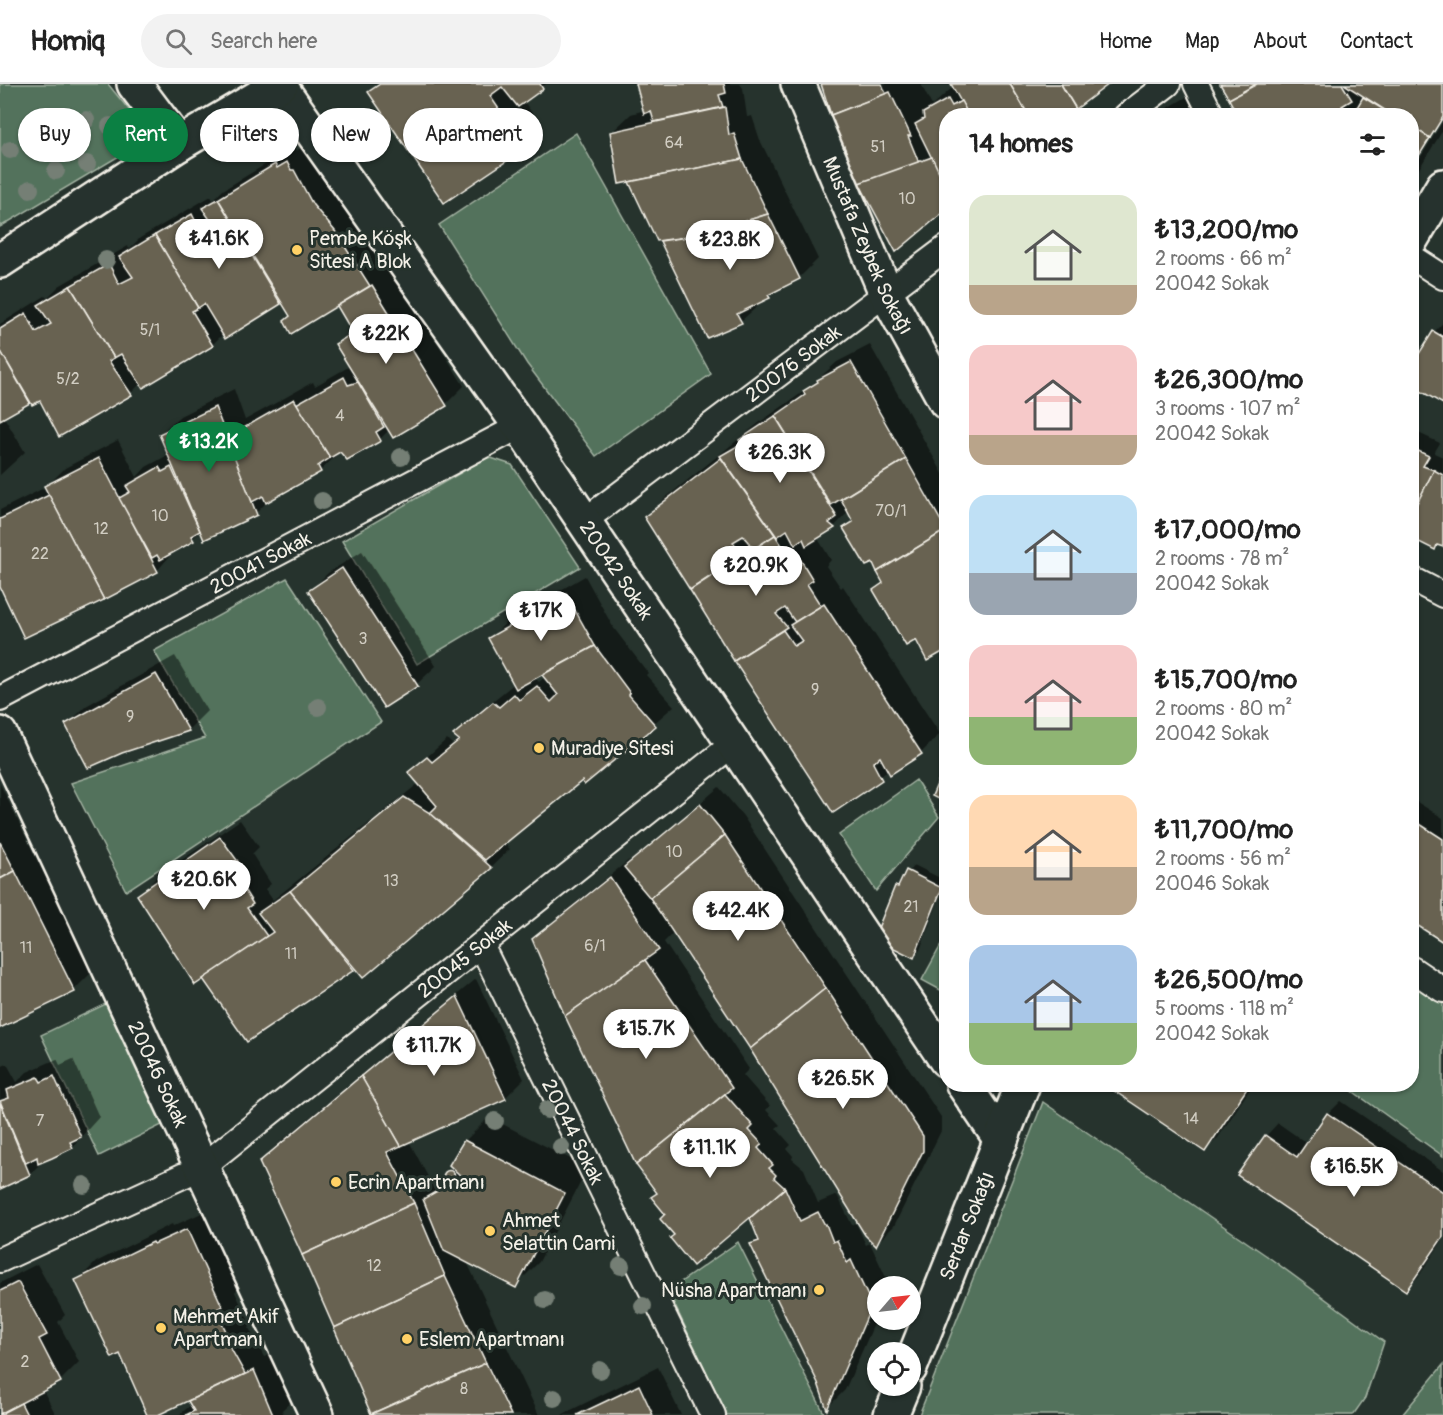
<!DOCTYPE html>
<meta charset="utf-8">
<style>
:root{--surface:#fff;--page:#f2f2f2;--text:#222;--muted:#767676;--line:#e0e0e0;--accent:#0b8043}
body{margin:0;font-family:Pangolin,sans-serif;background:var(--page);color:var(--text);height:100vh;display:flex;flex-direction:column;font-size:22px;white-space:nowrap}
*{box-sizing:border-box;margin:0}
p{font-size:20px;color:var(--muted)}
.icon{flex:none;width:33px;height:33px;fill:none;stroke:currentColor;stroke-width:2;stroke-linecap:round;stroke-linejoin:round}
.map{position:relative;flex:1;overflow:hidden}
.sheet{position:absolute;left:939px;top:24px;width:480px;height:984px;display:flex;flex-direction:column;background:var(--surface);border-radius:24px;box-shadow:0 2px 4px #0004}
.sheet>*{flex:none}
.banner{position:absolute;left:18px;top:24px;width:570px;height:54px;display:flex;gap:12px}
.needle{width:39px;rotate:62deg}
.controls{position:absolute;left:867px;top:1192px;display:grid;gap:12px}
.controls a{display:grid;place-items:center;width:54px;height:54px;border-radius:50%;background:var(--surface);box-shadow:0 2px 4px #0004;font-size:30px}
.price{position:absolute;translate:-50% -51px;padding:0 14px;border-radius:21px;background:#fff;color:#222;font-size:20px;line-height:39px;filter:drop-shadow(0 2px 3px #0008)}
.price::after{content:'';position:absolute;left:50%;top:36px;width:18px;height:14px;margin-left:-9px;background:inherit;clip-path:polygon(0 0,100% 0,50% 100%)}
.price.selected{background:var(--accent);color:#fff}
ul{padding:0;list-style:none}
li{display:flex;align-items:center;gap:18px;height:150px;padding:0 30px}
li span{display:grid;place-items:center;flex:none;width:168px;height:120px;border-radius:18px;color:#555}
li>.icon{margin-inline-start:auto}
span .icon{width:72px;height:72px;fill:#fffc;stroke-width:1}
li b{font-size:26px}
h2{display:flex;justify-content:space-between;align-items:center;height:72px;padding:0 30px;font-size:26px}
.chip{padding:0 21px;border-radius:27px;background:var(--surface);box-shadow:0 2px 4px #0004;font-size:21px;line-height:54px}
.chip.selected{background:var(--accent);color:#fff}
header{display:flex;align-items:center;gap:36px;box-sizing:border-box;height:84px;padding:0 30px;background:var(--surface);border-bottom:2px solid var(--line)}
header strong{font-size:28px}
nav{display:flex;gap:33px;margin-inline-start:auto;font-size:21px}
.search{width:420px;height:54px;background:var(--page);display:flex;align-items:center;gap:15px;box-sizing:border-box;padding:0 21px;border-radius:33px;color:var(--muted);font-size:22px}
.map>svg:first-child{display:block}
.green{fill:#52725b;stroke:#a3b2a2;stroke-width:1.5}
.shadow{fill:#0007;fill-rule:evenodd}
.building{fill:#686251;stroke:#f4f1e8;stroke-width:1.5}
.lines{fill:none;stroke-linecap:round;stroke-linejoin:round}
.service-casing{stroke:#f4f1e8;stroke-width:28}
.minor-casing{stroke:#f4f1e8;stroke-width:38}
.service{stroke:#26332d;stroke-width:24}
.minor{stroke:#26332d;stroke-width:33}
.tree{fill:#747f75}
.poi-dot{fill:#ffd166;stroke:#26332d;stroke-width:2}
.labels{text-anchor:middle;stroke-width:6;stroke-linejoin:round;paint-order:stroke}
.number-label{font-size:16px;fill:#d1cdc2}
.poi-label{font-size:20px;fill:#f4f1e8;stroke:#26332d;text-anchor:start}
.street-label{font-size:20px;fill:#f4f1e8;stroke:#26332d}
</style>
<header>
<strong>Homiq</strong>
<div class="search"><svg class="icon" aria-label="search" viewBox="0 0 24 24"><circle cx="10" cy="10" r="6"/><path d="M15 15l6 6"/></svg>Search here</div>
<nav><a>Home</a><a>Map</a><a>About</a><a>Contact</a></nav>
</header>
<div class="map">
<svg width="1443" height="1331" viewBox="0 0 1443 1331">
<rect width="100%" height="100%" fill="#26332d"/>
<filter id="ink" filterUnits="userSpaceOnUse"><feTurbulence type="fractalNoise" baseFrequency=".0167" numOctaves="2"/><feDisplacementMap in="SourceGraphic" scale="12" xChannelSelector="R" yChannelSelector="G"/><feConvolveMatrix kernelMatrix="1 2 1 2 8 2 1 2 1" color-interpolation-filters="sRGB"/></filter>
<g filter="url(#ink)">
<g class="green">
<path d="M0 0H108L151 53 0 143Z"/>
<path d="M576 49 711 290 596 372 527 280 439 141Z"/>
<path d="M488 373 512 381 580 483 417 580 342 457Z"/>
<path d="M287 494 381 638 126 807 71 699 205 654 154 567Z"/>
<path d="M916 696 939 733 876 807 839 751Z"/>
<path d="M946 852V909L922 896Z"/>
<path d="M1412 894 1443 917V1072L1344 1001 1412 1000Z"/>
<path d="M112 917 170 1037 99 1072 41 951Z"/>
<path d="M1043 1018 1267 1172 1384 1258 1365 1314 1353 1331H919Z"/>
<path d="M738 1158 825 1331H727L668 1207Z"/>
<path d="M1443 1281V1331H1402Z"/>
</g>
<g class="shadow">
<path d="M379 0H546L524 17 535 34 520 49 526 57 507 75 370 9Z"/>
<path d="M638 0H740L743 4 747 33 752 32 760 56 818 175 799 194 777 205 741 237 707 252 630 96 612 48 631 30 645 26Z"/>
<path d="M824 0H921L932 22 954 2 953 0H1107L1076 25 946 32V124L896 166 858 99Z"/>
<path d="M1222 0H1443V31L1412 81V32H1241Z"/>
<path d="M1190 11 1203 32H1154Z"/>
<path d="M1443 37V46L1412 96V87Z"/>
<path d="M306 61 391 184 464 302 446 320 389 346 380 355 341 367 320 387 270 415 256 429 201 448 175 466 157 487 25 552 0 500V426L46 403 65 384 118 356 137 393 146 383 168 371 161 350 180 332 234 305 245 336 313 298 315 302 350 282 337 260 353 245 337 220 291 232 281 218 226 252 224 249 212 261 141 299 131 309 60 351 41 315 31 317 4 333 25 368 0 391V240L45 212 47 214 59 202 128 162 129 165 140 154 211 112 213 116 223 106 294 63 296 67Z"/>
<path d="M1443 239V320L1412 301V286L1434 248Z"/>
<path d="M870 261 946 395V564L928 575 917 554 875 506 884 497 874 478 845 444 854 435 849 427 834 443 817 453 831 476 826 482 841 504 843 502 940 650 921 669 889 686 834 727 646 433 664 415 760 338 806 306 837 278Z"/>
<path d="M1412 346 1440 359 1434 369 1443 373V462L1439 460 1435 465 1412 446Z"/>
<path d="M362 467 436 582 417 600 384 622 310 507 328 489Z"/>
<path d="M585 492 613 543 648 589 646 591 674 622 585 699 582 695 504 759 510 765 491 783 363 892 354 884 248 956 204 893 139 811 157 793 240 736 259 763 252 770 271 800 265 805 273 816 419 699 410 688 447 655 452 660 459 654 456 651 474 632 515 599 490 554 509 536ZM542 590 545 593 539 598 535 594Z"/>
<path d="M175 572 207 627 188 646 67 641 86 622Z"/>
<path d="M0 700 92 888 74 906 0 942Z"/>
<path d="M719 703 743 732 941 1033V1047L894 1142 876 1160 674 848 664 858 749 985 743 991 770 1022 766 1026 780 1041 776 1044 791 1061 787 1065 793 1072 792 1075 804 1085 818 1119 837 1111 852 1141 856 1139 866 1161 870 1159 890 1202 878 1203V1231L845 1306 828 1323 820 1299 752 1160 759 1153 751 1132 676 1151 667 1130 653 1113 658 1108 637 1081 534 856 553 837 629 776 631 778Z"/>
<path d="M1412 715 1443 734V856L1412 836Z"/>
<path d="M914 781 946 797 920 866 914 872 876 853 897 802Z"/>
<path d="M476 895 524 995 505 1014 409 1057 435 1106 454 1083 465 1057 489 1033 588 1084 539 1178 515 1202 466 1176 539 1331H374L260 1078 279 1059Z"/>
<path d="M57 975 60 981 73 975 99 1033 72 1063 43 1077 30 1090 0 1103V983L7 980 17 998 27 988Z"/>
<path d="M1106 1000H1253L1218 1054 1205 1066Z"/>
<path d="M1341 1017 1443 1087V1156L1419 1192 1406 1205 1266 1052 1278 1039 1308 1060 1328 1030Z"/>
<path d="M206 1127 240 1202 235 1208 251 1242 249 1244 264 1273 273 1269 293 1316 282 1326 284 1331H179L192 1320 189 1315 155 1331H149L121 1268 77 1197 96 1178 172 1140 173 1142Z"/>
<path d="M37 1180 65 1231 58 1238 79 1278 60 1297 43 1306 56 1331H0V1199Z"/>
<path d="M658 1283 681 1331H562L565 1329Z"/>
</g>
<g class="building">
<path d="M380 0H540L543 5 518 23 502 3 490 12 518 53 500 65 508 76 444 119 368 8Z"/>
<path d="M636 0H724L726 9 719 11 723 23 654 38 651 27 644 30Z"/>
<path d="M821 0H882L886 10 831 31Z"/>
<path d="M951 0H1010L1029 32H969Z"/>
<path d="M1010 0H1061L1077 27 1069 32H1029Z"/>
<path d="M1061 0H1109L1076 25Z"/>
<path d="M1220 0H1257L1229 15Z"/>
<path d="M1257 0H1342L1352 16 1342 22 1347 27 1341 32H1238L1229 15Z"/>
<path d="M1344 0H1443V33L1430 54 1412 43V32H1394Z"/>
<path d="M890 8 911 52H908L919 79 857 100 831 31Z"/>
<path d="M1363 13 1394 32H1352Z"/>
<path d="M948 15 952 22 961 17 969 32H946V103L915 40 924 35 923 29Z"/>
<path d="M725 23 729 51 734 49 742 75 619 100 610 48Z"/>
<path d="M1412 43 1430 54 1412 83Z"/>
<path d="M932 73 946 103V126L896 168 859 99Z"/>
<path d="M742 75 768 130 701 151 657 157 629 98Z"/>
<path d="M287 78 291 86H294L313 121 335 147 370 202 291 250 284 237 290 232 218 115 275 80 277 84Z"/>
<path d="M218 115 281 220 225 255 204 220 198 224 155 151 192 130 202 150 215 143 202 124Z"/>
<path d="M768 130 800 195 768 211 770 214 737 230 742 239 707 254 660 157 701 151Z"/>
<path d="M155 151 198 224 192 227 213 262 143 304 121 270 114 274 70 202 109 180 119 200 133 193 119 173Z"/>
<path d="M372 201 447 322 393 354 335 260 353 249 337 222Z"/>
<path d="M70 202 114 274 109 277 132 311 59 353 40 317 32 321 0 266V245L26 229 36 248 51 240 38 221Z"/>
<path d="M1433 247 1443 253V320L1412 302V281Z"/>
<path d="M0 266 30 319 0 336Z"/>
<path d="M851 278 906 375 831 421 775 332 805 311 803 307 818 298 817 296Z"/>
<path d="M344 293 348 301 358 298 384 343 376 348 381 357 347 376 340 368 330 374 296 320Z"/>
<path d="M294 315 330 374 318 382 321 388 266 419 263 412 252 418 226 354Z"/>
<path d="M215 323 257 431 204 456 159 350Z"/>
<path d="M775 332 837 433 829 439 835 444 806 462 803 455 795 461 787 446 777 453 720 372 741 360 739 356Z"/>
<path d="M1412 364 1429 372 1423 382 1434 386 1412 429Z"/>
<path d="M99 374 158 488 104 516 44 402Z"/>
<path d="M721 374 775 451 754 465 743 452 733 458 743 471 690 506 644 433Z"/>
<path d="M906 375 946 446 877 488 873 479 866 482 843 444 853 438 841 415Z"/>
<path d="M159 383 162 388 171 383 200 447 191 452 194 457 160 476 157 471 152 474 119 414 130 408 126 402Z"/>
<path d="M1434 386 1443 391V463L1437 461 1435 466 1413 455 1415 450 1412 448V429Z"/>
<path d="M49 411 104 516 24 554 0 503V435Z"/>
<path d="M946 446V566L927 577 916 556 906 562 873 506 883 499 877 488Z"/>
<path d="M775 451 789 472 796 468 813 496 807 500 821 522 795 538 785 524 776 530 787 543 734 577 690 506Z"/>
<path d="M342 484 418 602 384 624 308 507Z"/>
<path d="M566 510 595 562 516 605 488 554Z"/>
<path d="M824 520 922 670 890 691 880 673 873 679 882 696 833 729 734 577 783 546 794 562 802 557 790 541Z"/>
<path d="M595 562 630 609 629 611 656 642 584 701 582 697 485 776 430 729 437 722 408 688 427 673 432 678 459 656 453 651 493 618 499 623 514 610 519 616 537 602 551 618 558 611 542 591Z"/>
<path d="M156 590 189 647 122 669 88 684 65 640Z"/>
<path d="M946 679V719L932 712Z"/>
<path d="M404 713 430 729 492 784 363 894 290 807Z"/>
<path d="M700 720 725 751 650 814 624 783Z"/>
<path d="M1412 735 1443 755V858L1412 838Z"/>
<path d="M725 751 826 904 750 965 650 814Z"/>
<path d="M220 753 242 783 234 789 253 820 247 824 267 852 195 901 137 811Z"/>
<path d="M0 758 15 787 0 795Z"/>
<path d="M906 786 942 804 914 874 874 854 895 802 898 803Z"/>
<path d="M15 787 75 908 0 944V795Z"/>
<path d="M610 793 659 866 565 932 532 855Z"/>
<path d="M290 807 354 886 247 958 203 895 273 848 258 829Z"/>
<path d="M645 876 732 1004 636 1081 565 932Z"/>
<path d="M826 904 923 1052V1067L876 1162 865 1151 750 965Z"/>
<path d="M457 912 506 1015 401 1062 361 992Z"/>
<path d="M54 992 81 1053 70 1058 73 1064 52 1074 38 1080 37 1073 26 1079 0 1017 9 1014 7 1006 38 993 41 998Z"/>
<path d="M361 992 401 1062 387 1068 414 1119 302 1171 259 1078Z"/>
<path d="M1104 1000H1250L1205 1068Z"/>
<path d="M725 1010 753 1042 749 1046 762 1060 758 1064 773 1081 769 1084 776 1091 774 1094 785 1104 693 1182 670 1154 674 1151 660 1135 665 1130 651 1113 657 1109 636 1081Z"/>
<path d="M0 1019 30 1091 0 1105Z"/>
<path d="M1327 1029 1443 1108V1153L1406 1207 1237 1091 1265 1051 1297 1073Z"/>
<path d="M464 1056 565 1109 516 1204 444 1167 423 1115 462 1093 449 1081Z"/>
<circle cx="449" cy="1092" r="5.5"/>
<path d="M785 1104 800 1137 818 1128 825 1141 826 1140 833 1158 837 1156 847 1179 851 1176 872 1221 827 1326 818 1299 750 1160 759 1157 750 1134Z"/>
<path d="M414 1119 445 1192 334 1244 302 1171Z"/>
<path d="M187 1145 222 1222 216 1226 233 1262 230 1263 245 1290 158 1331H147L120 1270 112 1274 75 1196 153 1158 154 1160Z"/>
<path d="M445 1192 486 1279 371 1330 334 1244Z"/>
<path d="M18 1198 47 1251 39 1255 61 1298 0 1330V1207Z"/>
<path d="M486 1279 511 1331 371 1330Z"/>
<path d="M254 1286 273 1331H186L194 1327 188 1317Z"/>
<path d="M639 1301 653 1331H577L619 1311Z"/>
<path d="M21 1319 27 1331H0V1330Z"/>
</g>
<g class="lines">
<g class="service-casing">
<g id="service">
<path d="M1196 0 1212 32"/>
<path d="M1126 32 1168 0"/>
<path d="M1412 173 1443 193"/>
<path id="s1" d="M584 437 946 164"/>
<path d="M1412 495 1443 511"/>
<path id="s2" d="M0 615 520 342"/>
<path id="s3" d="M481 861 713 1331"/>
<path d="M1412 885 1443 906"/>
<path id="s4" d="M0 1176 202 1083 733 660"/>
</g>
</g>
<g class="minor-casing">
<g id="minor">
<path d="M134 0 179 60"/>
<path id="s5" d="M798 0 886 209 946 318"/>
<path id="s6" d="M279 1 520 342 946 976"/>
<path d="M1412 154 1443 102"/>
<path d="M0 177 179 60 281 0"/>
<path id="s7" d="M0 650 317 1331"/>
<path d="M963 1000 1001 1056"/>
<path id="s8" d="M910 1284 1023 1000"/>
<path d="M891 1331 903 1302"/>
</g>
</g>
<use href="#service" class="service"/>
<use href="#minor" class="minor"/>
</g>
<g class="tree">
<circle cx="37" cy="33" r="9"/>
<circle cx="86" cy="36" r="9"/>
<circle cx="110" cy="42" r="9"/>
<circle cx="58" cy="52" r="9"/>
<circle cx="237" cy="64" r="9"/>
<circle cx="10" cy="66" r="9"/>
<circle cx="87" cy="80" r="9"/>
<circle cx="56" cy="87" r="9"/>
<circle cx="30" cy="105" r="9"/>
<circle cx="106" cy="176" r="9"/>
<circle cx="401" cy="373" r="9"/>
<circle cx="322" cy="417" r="9"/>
<circle cx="318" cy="623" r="9"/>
<circle cx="547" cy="1026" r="9"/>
<circle cx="495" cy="1037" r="9"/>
<circle cx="561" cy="1063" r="9"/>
<circle cx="84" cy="1101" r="9"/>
<circle cx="621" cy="1182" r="9"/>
<circle cx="545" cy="1216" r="9"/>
<circle cx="643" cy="1222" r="9"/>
<circle cx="600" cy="1286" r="9"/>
<circle cx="554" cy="1314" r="9"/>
</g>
</g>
<g class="poi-dot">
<circle cx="297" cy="166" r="6"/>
<circle cx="539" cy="664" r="6"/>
<circle cx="336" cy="1098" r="6"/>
<circle cx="490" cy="1147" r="6"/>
<circle cx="819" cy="1206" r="6"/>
<circle cx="161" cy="1244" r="6"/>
<circle cx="407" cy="1255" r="6"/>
</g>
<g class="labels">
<g class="number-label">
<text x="674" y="64">64</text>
<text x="878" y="68">51</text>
<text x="907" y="120">10</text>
<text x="150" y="251">5/1</text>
<text x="68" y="300">5/2</text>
<text x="340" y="337">4</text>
<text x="891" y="432">70/1</text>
<text x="160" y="437">10</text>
<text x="101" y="450">12</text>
<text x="40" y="475">22</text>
<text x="363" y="560">3</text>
<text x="815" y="611">9</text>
<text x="130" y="638">9</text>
<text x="674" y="773">10</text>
<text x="391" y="802">13</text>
<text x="911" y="828">21</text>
<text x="595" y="867">6/1</text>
<text x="26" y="869">11</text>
<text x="291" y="875">11</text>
<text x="1191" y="1040">14</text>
<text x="40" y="1042">7</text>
<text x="374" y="1187">12</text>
<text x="25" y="1283">2</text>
<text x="464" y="1310">8</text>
</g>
<g class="poi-label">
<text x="309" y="161">Pembe Köşk<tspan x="309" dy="23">Sitesi A Blok</tspan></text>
<text x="551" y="671">Muradiye Sitesi</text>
<text x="348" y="1105">Ecrin Apartmanı</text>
<text x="502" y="1143">Ahmet<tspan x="502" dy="23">Selattin Cami</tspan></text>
<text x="807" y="1213" text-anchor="end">Nüsha Apartmanı</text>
<text x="173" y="1239">Mehmet Akif<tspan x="173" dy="23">Apartmanı</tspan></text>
<text x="419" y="1262">Eslem Apartmanı</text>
</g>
<g class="street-label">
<text dy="7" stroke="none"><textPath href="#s5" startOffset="176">Mustafa Zeybek Sokağı</textPath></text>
<text dy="7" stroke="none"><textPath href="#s1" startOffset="262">20076 Sokak</textPath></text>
<text dy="7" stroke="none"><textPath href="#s2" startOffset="294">20041 Sokak</textPath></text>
<text dy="7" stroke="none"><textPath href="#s6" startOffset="591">20042 Sokak</textPath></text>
<text dy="7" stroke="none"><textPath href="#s4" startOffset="558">20045 Sokak</textPath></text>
<text dy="7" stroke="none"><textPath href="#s7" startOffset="375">20046 Sokak</textPath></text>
<text dy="7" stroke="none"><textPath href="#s3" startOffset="208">20044 Sokak</textPath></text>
<text dy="7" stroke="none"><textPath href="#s8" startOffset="153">Serdar Sokağı</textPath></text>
</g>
</g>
</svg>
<div class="controls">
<a><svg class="needle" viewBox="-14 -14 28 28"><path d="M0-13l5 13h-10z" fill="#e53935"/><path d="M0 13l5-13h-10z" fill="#767676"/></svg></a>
<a><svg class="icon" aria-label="locate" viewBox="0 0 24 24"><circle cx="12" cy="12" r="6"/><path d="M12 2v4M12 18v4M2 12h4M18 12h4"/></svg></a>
</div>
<b class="price" style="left:219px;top:186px">₺41.6K</b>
<b class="price" style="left:730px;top:187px">₺23.8K</b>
<b class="price" style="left:386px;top:281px">₺22K</b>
<b class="price selected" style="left:209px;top:389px">₺13.2K</b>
<b class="price" style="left:780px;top:400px">₺26.3K</b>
<b class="price" style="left:756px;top:513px">₺20.9K</b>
<b class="price" style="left:541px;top:558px">₺17K</b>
<b class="price" style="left:204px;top:827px">₺20.6K</b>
<b class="price" style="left:738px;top:858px">₺42.4K</b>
<b class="price" style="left:646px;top:976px">₺15.7K</b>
<b class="price" style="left:434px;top:993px">₺11.7K</b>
<b class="price" style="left:843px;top:1026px">₺26.5K</b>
<b class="price" style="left:710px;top:1095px">₺11.1K</b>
<b class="price" style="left:1354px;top:1114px">₺16.5K</b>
<div class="banner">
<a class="chip">Buy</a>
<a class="chip selected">Rent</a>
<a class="chip">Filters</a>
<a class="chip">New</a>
<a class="chip">Apartment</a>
</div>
<section class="sheet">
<h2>14 homes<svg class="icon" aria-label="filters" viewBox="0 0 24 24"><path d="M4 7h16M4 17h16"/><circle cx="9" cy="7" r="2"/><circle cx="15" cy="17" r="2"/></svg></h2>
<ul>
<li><span style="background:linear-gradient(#dfe7d0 75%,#b9a48a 0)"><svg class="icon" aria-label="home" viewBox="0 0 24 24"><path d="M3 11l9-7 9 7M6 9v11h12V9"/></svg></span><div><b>₺13,200/mo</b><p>2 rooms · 66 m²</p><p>20042 Sokak</p></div></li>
<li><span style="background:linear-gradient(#f6c9c9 75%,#b9a48a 0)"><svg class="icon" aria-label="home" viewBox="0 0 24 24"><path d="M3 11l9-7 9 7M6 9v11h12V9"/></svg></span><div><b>₺26,300/mo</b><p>3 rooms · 107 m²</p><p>20042 Sokak</p></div></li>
<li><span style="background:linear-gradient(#bfe0f5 65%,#9aa5b1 0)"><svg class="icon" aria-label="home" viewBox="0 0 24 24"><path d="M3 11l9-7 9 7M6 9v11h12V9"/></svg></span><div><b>₺17,000/mo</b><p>2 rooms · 78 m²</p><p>20042 Sokak</p></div></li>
<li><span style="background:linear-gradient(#f6c9c9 60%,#8fb573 0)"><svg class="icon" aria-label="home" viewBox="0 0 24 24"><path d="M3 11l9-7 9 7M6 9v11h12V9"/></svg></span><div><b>₺15,700/mo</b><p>2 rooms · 80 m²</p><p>20042 Sokak</p></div></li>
<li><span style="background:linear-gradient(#ffd9b3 60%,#b9a48a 0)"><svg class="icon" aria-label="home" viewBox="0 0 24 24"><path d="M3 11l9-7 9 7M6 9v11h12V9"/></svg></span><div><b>₺11,700/mo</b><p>2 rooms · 56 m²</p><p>20046 Sokak</p></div></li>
<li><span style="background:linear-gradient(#a9c7e8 65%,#8fb573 0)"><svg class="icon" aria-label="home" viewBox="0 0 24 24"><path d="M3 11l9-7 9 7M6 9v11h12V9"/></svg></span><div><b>₺26,500/mo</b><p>5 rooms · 118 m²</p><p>20042 Sokak</p></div></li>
</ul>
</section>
</div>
